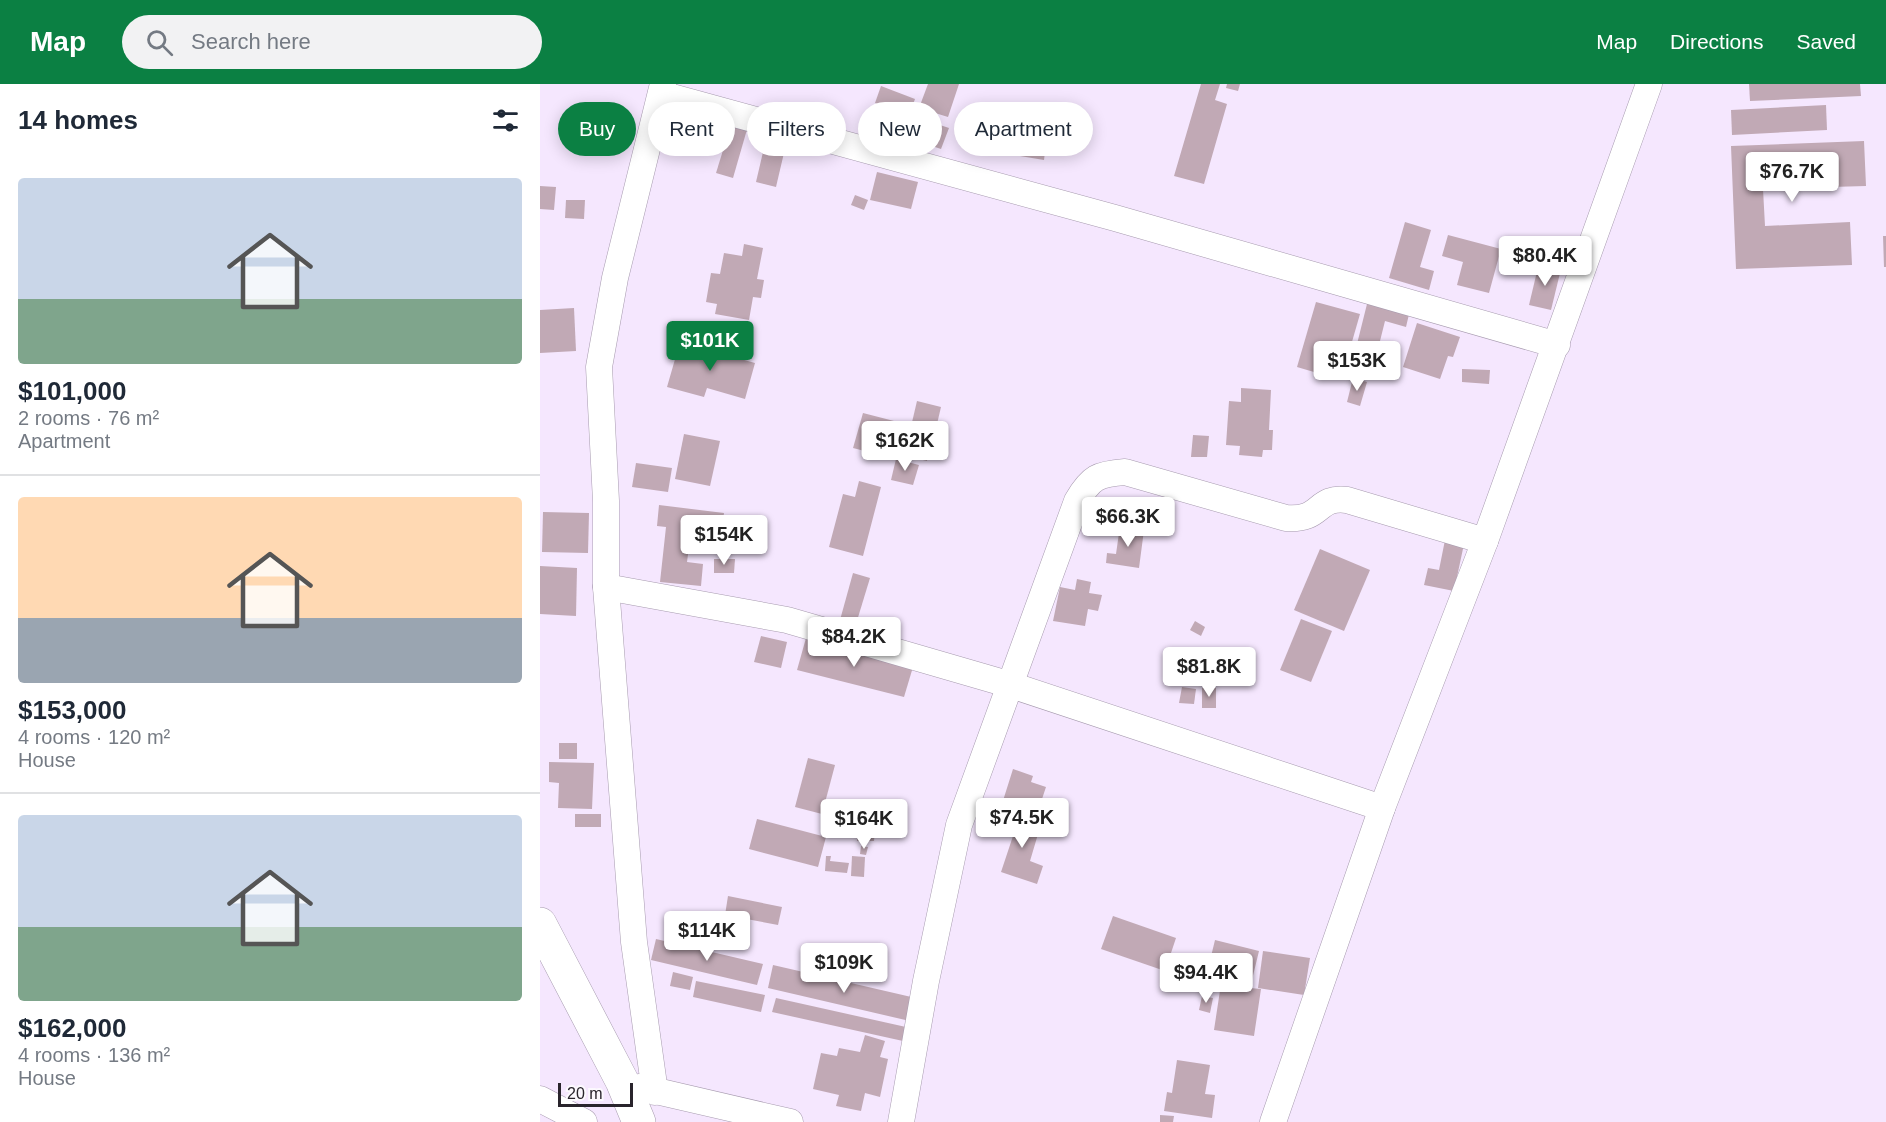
<!DOCTYPE html>
<meta charset="utf-8">
<style>
:root{--surface:#fff;--page:#f2f2f3;--text:#1f2937;--muted:#747a83;--line:#e0e1e3;--accent:#0b8043}
body{margin:0;font-family:Helvetica,sans-serif;background:var(--page);color:var(--text);height:100vh;display:flex;flex-direction:column;font-size:22px;white-space:nowrap}
*{box-sizing:border-box;margin:0}
p{font-size:20px;color:var(--muted)}
.icon{flex:none;width:33px;height:33px;fill:none;stroke:currentColor;stroke-width:2;stroke-linecap:round;stroke-linejoin:round}
.map{position:relative;flex:1;overflow:hidden}
.panel{display:flex;flex-direction:column;background:var(--surface);width:540px}
.panel>*{flex:none}
.top-card{position:absolute;left:18px;top:18px;width:570px;height:54px;display:flex;gap:12px}
.scale{position:absolute;left:18px;bottom:15px;width:75px;box-sizing:border-box;padding-left:6px;border:3px solid #29242c;border-top:0;font-size:16px;line-height:21px;white-space:nowrap;color:#29242c;-webkit-text-stroke:4px #fcf9fe;paint-order:stroke}
.price{position:absolute;translate:-50% -51px;padding:0 14px;border-radius:6px;background:#fff;color:#222;font-size:20px;line-height:39px;filter:drop-shadow(0 2px 3px #0008)}
.price::after{content:'';position:absolute;left:50%;top:36px;width:18px;height:14px;margin-left:-9px;background:inherit;clip-path:polygon(0 0,100% 0,50% 100%)}
.price.active{background:var(--accent);color:#fff}
ul{padding:0;list-style:none}
li{display:grid;align-content:center;gap:12px;height:318px;padding:0 18px}
li+li{border-top:2px solid var(--line)}
li span{display:grid;place-items:center;height:186px;border-radius:6px;color:#555}
li>.icon{margin-inline-start:auto}
span .icon{width:108px;height:108px;fill:#fffc;stroke-width:1}
li b{font-size:26px}
h2{display:flex;justify-content:space-between;align-items:center;height:72px;padding:0 18px;font-size:26px}
.pill{padding:0 21px;border-radius:27px;background:var(--surface);box-shadow:0 3px 15px #0003;font-size:21px;line-height:54px}
.pill.active{background:var(--accent);color:#fff}
header{display:flex;align-items:center;gap:36px;box-sizing:border-box;height:84px;padding:0 30px;background:var(--accent);color:#fff}
header strong{font-size:28px}
nav{display:flex;gap:33px;margin-inline-start:auto;font-size:21px}
.search{width:420px;height:54px;background:var(--page);display:flex;align-items:center;gap:15px;box-sizing:border-box;padding:0 21px;border-radius:33px;color:var(--muted);font-size:22px}
main{display:flex;flex:1;min-height:0}
.map>svg:first-child{display:block}
.building{fill:#c1a9b5}
.lines{fill:none;stroke-linecap:round;stroke-linejoin:round}
.street-casing{stroke:#a79baf;stroke-width:27}
.secondary-casing{stroke:#a79baf;stroke-width:34}
.street{stroke:#fff;stroke-width:26}
.secondary{stroke:#fff;stroke-width:33}
</style>
<header>
<strong>Map</strong>
<div class="search"><svg class="icon" aria-label="search" viewBox="0 0 24 24"><circle cx="10" cy="10" r="6"/><path d="M15 15l6 6"/></svg>Search here</div>
<nav><a>Map</a><a>Directions</a><a>Saved</a></nav>
</header>
<main>
<section class="panel">
<h2>14 homes<svg class="icon" aria-label="filters" viewBox="0 0 24 24"><path d="M4 7h16M4 17h16"/><circle cx="9" cy="7" r="2"/><circle cx="15" cy="17" r="2"/></svg></h2>
<ul>
<li><span style="background:linear-gradient(#c9d6e8 65%,#7fa58c 0)"><svg class="icon" aria-label="home" viewBox="0 0 24 24"><path d="M3 11l9-7 9 7M6 9v11h12V9"/></svg></span><div><b>$101,000</b><p>2 rooms · 76 m²</p><p>Apartment</p></div></li>
<li><span style="background:linear-gradient(#ffd9b3 65%,#9aa5b1 0)"><svg class="icon" aria-label="home" viewBox="0 0 24 24"><path d="M3 11l9-7 9 7M6 9v11h12V9"/></svg></span><div><b>$153,000</b><p>4 rooms · 120 m²</p><p>House</p></div></li>
<li><span style="background:linear-gradient(#c9d6e8 60%,#7fa58c 0)"><svg class="icon" aria-label="home" viewBox="0 0 24 24"><path d="M3 11l9-7 9 7M6 9v11h12V9"/></svg></span><div><b>$162,000</b><p>4 rooms · 136 m²</p><p>House</p></div></li>
</ul>
</section>
<div class="map">
<svg width="1346" height="1038" viewBox="0 0 1346 1038">
<rect width="100%" height="100%" fill="#f5e7fe"/>
<g class="building">
<path d="M388 0H419L408 33 379 24Z"/>
<path d="M661 0H680L675 16 687 20 664 100 634 92Z"/>
<path d="M687 0H700L698 7 686 4Z"/>
<path d="M1209 0H1320L1321 12 1210 17Z"/>
<path d="M341 2 375 15 369 31 335 19Z"/>
<path d="M1286 21 1287 46 1192 51 1191 26Z"/>
<path d="M378 25 394 30 388 47 394 49 397 40 409 44 401 65 368 54Z"/>
<path d="M486 34 509 38 504 76 480 72Z"/>
<path d="M192 37 208 42 193 94 176 89Z"/>
<path d="M227 51 247 56 236 103 216 98Z"/>
<path d="M1324 57 1326 102 1223 105 1225 142 1310 138 1312 181 1196 185 1191 62Z"/>
<path d="M337 88 378 98 371 125 330 116Z"/>
<path d="M0 102 16 103 14 126 0 125Z"/>
<path d="M315 111 328 116 324 126 311 121Z"/>
<path d="M26 116H45L44 135 25 134Z"/>
<path d="M865 138 891 146 880 183 894 187 889 206 849 194Z"/>
<path d="M908 151 961 165 949 209 917 201 923 178 902 172Z"/>
<path d="M1343 152H1346V183H1344Z"/>
<path d="M204 160 223 164 217 195 224 196 221 214 213 213 209 236 175 230 177 220 166 218 171 189 180 190 184 169 202 172Z"/>
<path d="M999 179 1021 185 1011 226 989 221Z"/>
<path d="M828 216 870 226 866 243 845 237 833 285 812 280Z"/>
<path d="M776 218 820 230 801 296 757 283Z"/>
<path d="M34 224 36 267 0 269V226Z"/>
<path d="M877 239 920 253 913 273 908 272 900 295 863 283Z"/>
<path d="M140 258 215 279 205 315 167 304 164 313 127 303Z"/>
<path d="M922 285 950 286 949 300 922 298Z"/>
<path d="M813 294 827 298 820 322 807 318Z"/>
<path d="M701 304 731 306 729 346H733L732 366H723L722 373 699 371 700 362 686 361 689 317 701 318Z"/>
<path d="M377 317 401 323 393 357 369 351Z"/>
<path d="M323 329 354 337 344 372 313 364Z"/>
<path d="M144 350 180 357 170 402 135 395Z"/>
<path d="M653 351 669 352 667 373H651Z"/>
<path d="M373 357 390 361 387 377 370 373Z"/>
<path d="M356 375 379 381 373 401 351 396Z"/>
<path d="M96 379 132 384 128 408 92 403Z"/>
<path d="M319 397 341 403 323 472 289 463 303 410 315 413Z"/>
<path d="M119 421 184 429 181 451 151 448 147 478 163 480 161 502 120 498 126 443 117 442Z"/>
<rect x="599" y="421" width="7" height="18"/>
<path d="M574 427H593V437L574 436Z"/>
<path d="M3 428 49 429 48 469 2 468Z"/>
<path d="M580 442 604 446 599 484 566 479 567 469 576 470Z"/>
<path d="M905 456 924 460 914 507 884 501 888 484 899 486Z"/>
<path d="M780 465 830 486 804 547 754 526Z"/>
<path d="M174 475H195L194 489H174Z"/>
<path d="M0 482 37 484 36 532 0 530Z"/>
<path d="M313 489 330 494 316 540 300 536Z"/>
<path d="M537 495 551 498 549 509 562 511 558 527 548 525 545 542 513 537 520 503 535 506Z"/>
<path d="M761 535 792 547 771 598 740 586Z"/>
<path d="M655 537 665 543 661 552 650 546Z"/>
<path d="M221 552 247 558 241 584 214 578Z"/>
<path d="M266 554 373 583 364 613 257 586Z"/>
<path d="M649 564 664 568 656 597 641 593Z"/>
<path d="M670 565 684 568 682 580 668 578Z"/>
<path d="M642 603 656 605 654 620 639 619Z"/>
<rect x="662" y="604" width="14" height="20"/>
<rect x="19" y="659" width="18" height="16"/>
<path d="M268 674 295 681 282 730 255 723Z"/>
<path d="M9 678 54 679 52 725 18 724 19 699 9 698Z"/>
<path d="M473 685 493 692 491 698 506 703 496 733 461 723Z"/>
<rect x="35" y="730" width="26" height="13"/>
<path d="M468 730 501 740 490 777 503 782 497 800 461 788 473 752 462 748Z"/>
<path d="M217 735 286 753 278 783 209 765Z"/>
<path d="M318 744 335 745 334 757H317Z"/>
<path d="M321 762 328 763 326 771 320 770Z"/>
<path d="M286 772H291L290 777 309 779 307 789 285 787Z"/>
<path d="M312 772 325 773 324 793 311 792Z"/>
<path d="M188 812 242 823 238 841 185 831Z"/>
<path d="M573 832 636 854 625 887 561 865Z"/>
<path d="M116 855 223 880 217 901 111 876Z"/>
<path d="M675 856 719 867 710 904 721 905 714 952 674 946 681 900 707 903 666 893Z"/>
<path d="M723 867 770 874 764 911 718 904Z"/>
<path d="M233 881 380 915 374 938 228 904Z"/>
<path d="M133 888 153 893 150 906 130 902Z"/>
<path d="M156 897 225 911 221 928 153 913Z"/>
<path d="M662 912 673 914 670 929 659 926Z"/>
<path d="M236 914 366 943 363 957 232 928Z"/>
<path d="M325 951 345 957 340 973 348 975 340 1013 325 1009 321 1027 296 1022 299 1011 273 1005 281 969 297 972 299 964 320 968Z"/>
<path d="M637 976 670 981 665 1010 675 1011 672 1034 624 1027 627 1008 632 1009Z"/>
<path d="M620 1031 634 1032 633 1038H620Z"/>
</g>
<g class="lines">
<g class="street-casing">
<g id="street">
<path d="M121 10 575 134 1017 261"/>
<path d="M66 503 247 536 471 601 842 724"/>
<path d="M99 1003 250 1038"/>
<path d="M115 1008 94 858 66 503V417L59 283 75 194 123 0"/>
<path d="M0 1015 44 1038"/>
<path d="M361 1038 386 897 419 741 537 417C551 393 558 390 585 388L746 434C783 437 775 412 807 416L945 457"/>
<path d="M733 1038 842 724 945 457 1109 0"/>
</g>
</g>
<g class="secondary-casing">
<path id="secondary" d="M0 840 82 997 99 1038"/>
</g>
<use href="#street" class="street"/>
<use href="#secondary" class="secondary"/>
</g>
</svg>
<div class="scale">20 m</div>
<b class="price" style="left:1252px;top:119px">$76.7K</b>
<b class="price" style="left:1005px;top:203px">$80.4K</b>
<b class="price active" style="left:170px;top:288px">$101K</b>
<b class="price" style="left:817px;top:308px">$153K</b>
<b class="price" style="left:365px;top:388px">$162K</b>
<b class="price" style="left:588px;top:464px">$66.3K</b>
<b class="price" style="left:184px;top:482px">$154K</b>
<b class="price" style="left:314px;top:584px">$84.2K</b>
<b class="price" style="left:669px;top:614px">$81.8K</b>
<b class="price" style="left:482px;top:765px">$74.5K</b>
<b class="price" style="left:324px;top:766px">$164K</b>
<b class="price" style="left:167px;top:878px">$114K</b>
<b class="price" style="left:304px;top:910px">$109K</b>
<b class="price" style="left:666px;top:920px">$94.4K</b>
<div class="top-card">
<a class="pill active">Buy</a>
<a class="pill">Rent</a>
<a class="pill">Filters</a>
<a class="pill">New</a>
<a class="pill">Apartment</a>
</div>
</div>
</main>
